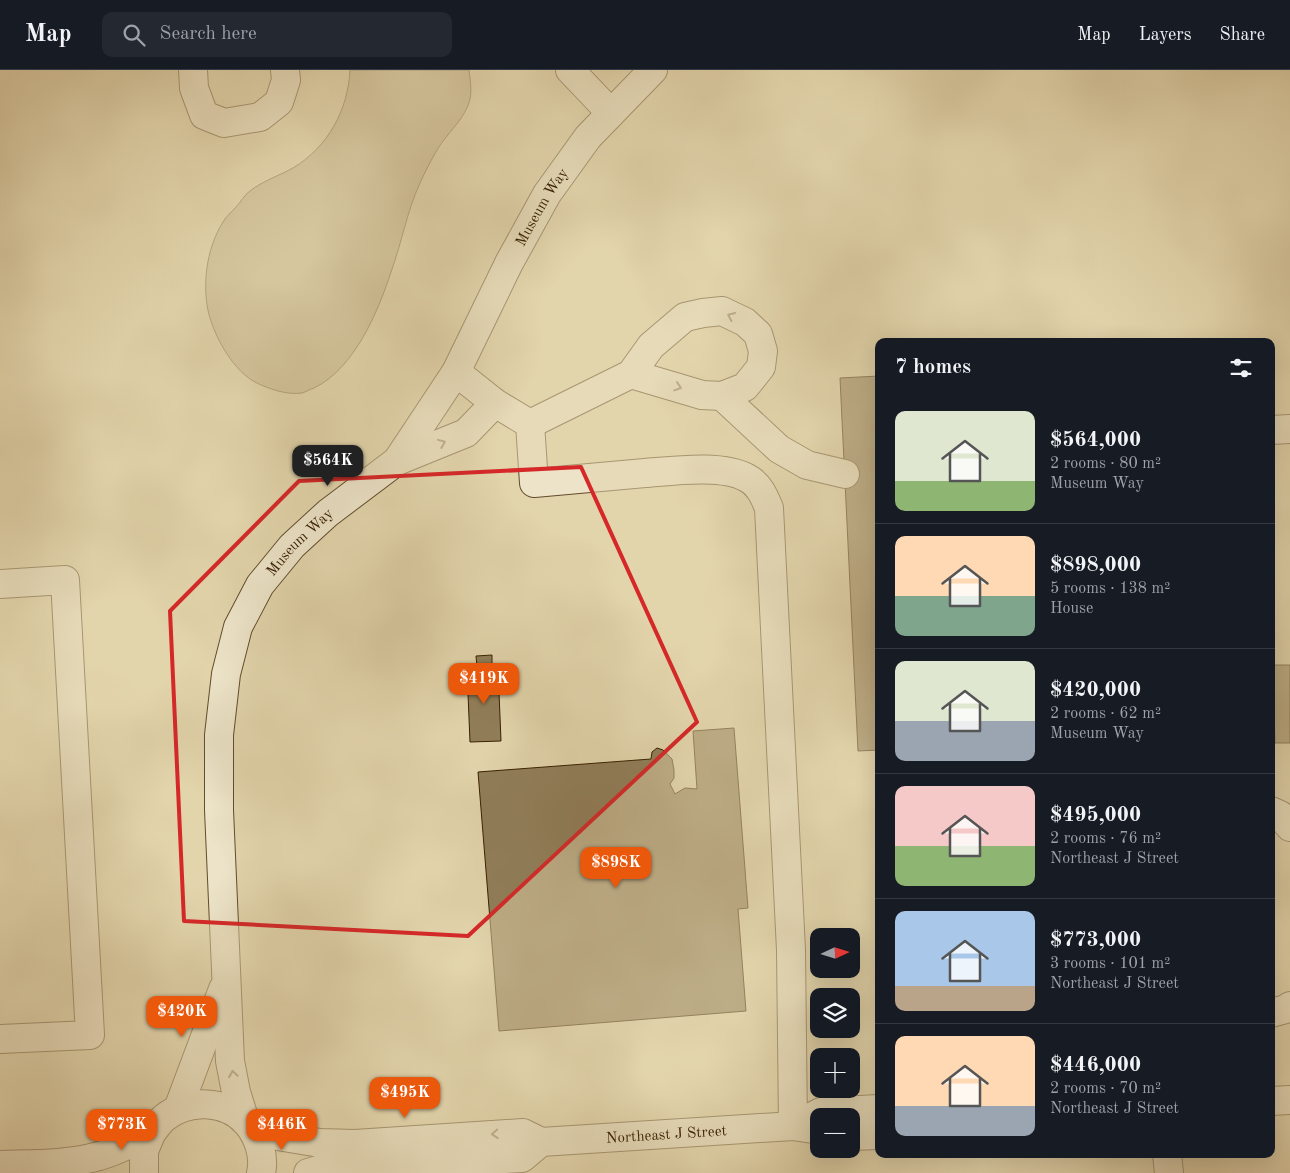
<!DOCTYPE html>
<meta charset="utf-8">
<style>
:root{--surface:#171b24;--page:#242831;--text:#f1f3f6;--muted:#9ea1a6;--line:#363941;--accent:#ea580c}
body{margin:0;font-family:"Old Standard TT",serif;background:var(--page);color:var(--text);height:100vh;display:flex;flex-direction:column;font-size:19px;white-space:nowrap}
*{box-sizing:border-box;margin:0}
p{font-size:16px;color:var(--muted)}
.icon{flex:none;width:28px;height:28px;fill:none;stroke:currentColor;stroke-width:2;stroke-linecap:round;stroke-linejoin:round}
.map{position:relative;flex:1;overflow:hidden}
.sheet{position:absolute;left:875px;top:268px;width:400px;height:820px;display:flex;flex-direction:column;background:var(--surface);border-radius:10px;box-shadow:0 5px 20px #0002}
.sheet>*{flex:none}
.needle{width:32px;rotate:86deg}
.buttons{position:absolute;left:810px;top:858px;display:grid;gap:10px}
.buttons a{display:grid;place-items:center;width:50px;height:50px;border-radius:10px;background:var(--surface);box-shadow:0 5px 20px #0002;font-size:25px}
.price{position:absolute;translate:-50% -42px;padding:0 11px;border-radius:10px;background:var(--accent);color:#fff;font-size:16px;line-height:32px;filter:drop-shadow(0 1px 2px #0008)}
.price::after{content:'';position:absolute;left:50%;top:30px;width:15px;height:11px;margin-left:-8px;background:inherit;clip-path:polygon(0 0,100% 0,50% 100%)}
.price.on{background:#222;color:#fff}
ul{padding:0;list-style:none}
li{display:flex;align-items:center;gap:15px;height:125px;padding:0 20px}
li+li{border-top:1px solid var(--line)}
li span{display:grid;place-items:center;flex:none;width:140px;height:100px;border-radius:10px;color:#555}
li>.icon{margin-inline-start:auto}
span .icon{width:60px;height:60px;fill:#fffc;stroke-width:1}
li b{font-size:21px}
h2{display:flex;justify-content:space-between;align-items:center;height:60px;padding:0 20px;font-size:21px}
header{display:flex;align-items:center;gap:30px;box-sizing:border-box;height:70px;padding:0 25px;background:var(--surface);border-bottom:1px solid var(--line)}
header strong{font-size:24px}
nav{display:flex;gap:28px;margin-inline-start:auto;font-size:18px}
.search{width:350px;height:45px;background:var(--page);display:flex;align-items:center;gap:12px;box-sizing:border-box;padding:0 18px;border-radius:10px;color:var(--muted);font-size:19px}
.map>svg:first-child{display:block}
.green{fill:#c5b58e;stroke:#7e6a48}
.building{fill:#907e59;stroke:#382001}
.lines{fill:none;stroke-linecap:round;stroke-linejoin:round}
.minor-casing{stroke:#624d2c;stroke-width:30}
.minor{stroke:#ece3c8;stroke-width:28}
.oneway{stroke:#928264}
.marked{fill:none;stroke:#d62828;stroke-width:4;stroke-linejoin:round}
.labels{text-anchor:middle;stroke-width:5;stroke-linejoin:round;paint-order:stroke}
.street-label{font-size:15px;fill:#382001;stroke:#ece3c8}
</style>
<header>
<strong>Map</strong>
<div class="search"><svg class="icon" aria-label="search" viewBox="0 0 24 24"><circle cx="10" cy="10" r="6"/><path d="M15 15l6 6"/></svg>Search here</div>
<nav><a>Map</a><a>Layers</a><a>Share</a></nav>
</header>
<div class="map">
<svg width="1290" height="1103" viewBox="0 0 1290 1103">
<rect width="100%" height="100%" fill="#e2d4ab"/>
<filter id="stains"><feTurbulence type="fractalNoise" baseFrequency=".004" numOctaves="4"/><feColorMatrix values="0 0 0 0 .2 0 0 0 0 .09 0 0 0 0 .02 0 0 0 .5 -.17"/></filter>
<radialGradient id="worn" r=".72"><stop offset=".6" stop-color="#630" stop-opacity="0"/><stop offset="1" stop-color="#630" stop-opacity=".3"/></radialGradient>
<path class="green" d="M350 0H469C470 9 472 20 470 29 466 48 447 63 437 80 431 90 425 102 420 113 407 141 402 172 391 202 378 242 354 299 314 318 310 319 306 322 302 323 288 325 272 320 259 314 233 303 211 262 207 235 203 207 208 176 223 152 226 146 232 142 236 137 241 132 244 125 250 121 263 111 278 106 293 98 328 77 348 40 350 0Z"/>
<g class="building">
<path d="M879 306V680L858 681 840 308Z"/>
<path d="M492 585V596L477 597 476 586Z"/>
<path d="M1271 595H1290V673H1275L1274 648H1271Z"/>
<path d="M498 598 501 671 470 672 467 600Z"/>
<path d="M734 658 748 838 738 839 746 941 499 961 478 702 651 689 652 682 657 678 663 680 672 689 674 700V708L670 714 675 724 685 718 697 719 693 661Z"/>
</g>
<g class="lines">
<g class="minor-casing">
<g id="minor">
<path d="M193 0 194 18 204 45 224 53 260 47 279 32 286 10 285 0"/>
<path d="M570 0 611 43"/>
<path d="M456 302 495 333 530 354 534 413C571 410 608 406 645 403 672 401 723 394 747 408 759 414 764 426 769 438L791 880 793 1056"/>
<path d="M722 326 779 379 807 395 845 404"/>
<path d="M530 354 631 304 651 276 685 247 703 243 722 241 745 252 758 264 763 281 761 297 745 317 722 326 702 325 631 304"/>
<path d="M1271 360 1290 359"/>
<path d="M397 391 466 363 495 333"/>
<path d="M0 514 65 510 90 965 0 969"/>
<path d="M1271 741 1280 745 1290 757"/>
<path d="M1271 943 1286 939 1290 936"/>
<path d="M1271 1031 1290 1030"/>
<path d="M178 1039 223 919"/>
<path id="s1" d="M245 1051 236 1022 230 991 219 740V665L226 604 238 557 260 515 292 476 328 443 397 391 456 302 509 193 547 124 588 67 653 0"/>
<path d="M793 1056 821 1042 879 1039"/>
<path id="s2" d="M254 1062 320 1073 355 1074 523 1063 541 1072 793 1056 819 1060"/>
<path d="M851 1066 879 1065"/>
<path d="M1167 1084 1169 1103"/>
<path d="M0 1095C33 1094 67 1095 99 1086 108 1084 145 1068 151 1063 156 1058 159 1052 164 1048 188 1029 225 1029 247 1053 258 1066 265 1086 261 1103"/>
<path d="M144 1103V1081L151 1064"/>
<path d="M308 1103 321 1099 522 1088 541 1072"/>
</g>
</g>
<use href="#minor" class="minor"/>
</g>
<defs><path id="oneway-chevron" d="M-2-3.5L2.5 0L-2 3.5" fill="none" stroke-width="1.6" stroke-linecap="round" stroke-linejoin="round" transform="scale(1.25)"/></defs>
<g class="oneway">
<use href="#oneway-chevron" transform="translate(731 246) rotate(-155)"/>
<use href="#oneway-chevron" transform="translate(678 317) rotate(18)"/>
<use href="#oneway-chevron" transform="translate(442 373) rotate(-22)"/>
<use href="#oneway-chevron" transform="translate(233 1004) rotate(-99)"/>
<use href="#oneway-chevron" transform="translate(495 1064) rotate(176)"/>
</g>
<path d="M0 0H1290V1103H0ZM581 397 697 652 468 866 184 851 170 541 299 411Z" fill="#e2d4ab" fill-opacity=".55" fill-rule="evenodd"/>
<path class="marked" d="M581 397 697 652 468 866 184 851 170 541 299 411Z"/>
<g class="labels">
<g class="street-label">
<text dy="5" stroke="none"><textPath href="#s1" startOffset="1024">Museum Way</textPath></text>
<text dy="5" stroke="none"><textPath href="#s1" startOffset="604">Museum Way</textPath></text>
<text dy="5" stroke="none"><textPath href="#s2" startOffset="416">Northeast J Street</textPath></text>
</g>
</g>
<rect width="100%" height="100%" filter="url(#stains)"/>
<rect width="100%" height="100%" fill="url(#worn)"/>
</svg>
<div class="buttons">
<a><svg class="needle" viewBox="-14 -14 28 28"><path d="M0-13l5 13h-10z" fill="#e53935"/><path d="M0 13l5-13h-10z" fill="#9ea1a6"/></svg></a>
<a><svg class="icon" aria-label="layers" viewBox="0 0 24 24"><path d="M12 4l9 5-9 5-9-5zM3 14l9 5 9-5"/></svg></a>
<a>+</a>
<a>−</a>
</div>
<b class="price on" style="left:328px;top:417px">$564K</b>
<b class="price" style="left:484px;top:635px">$419K</b>
<b class="price" style="left:616px;top:819px">$898K</b>
<b class="price" style="left:182px;top:968px">$420K</b>
<b class="price" style="left:405px;top:1049px">$495K</b>
<b class="price" style="left:122px;top:1081px">$773K</b>
<b class="price" style="left:282px;top:1081px">$446K</b>
<section class="sheet">
<h2>7 homes<svg class="icon" aria-label="filters" viewBox="0 0 24 24"><path d="M4 7h16M4 17h16"/><circle cx="9" cy="7" r="2"/><circle cx="15" cy="17" r="2"/></svg></h2>
<ul>
<li><span style="background:linear-gradient(#dfe7d0 70%,#8fb573 0)"><svg class="icon" aria-label="home" viewBox="0 0 24 24"><path d="M3 11l9-7 9 7M6 9v11h12V9"/></svg></span><div><b>$564,000</b><p>2 rooms · 80 m²</p><p>Museum Way</p></div></li>
<li><span style="background:linear-gradient(#ffd9b3 60%,#7fa58c 0)"><svg class="icon" aria-label="home" viewBox="0 0 24 24"><path d="M3 11l9-7 9 7M6 9v11h12V9"/></svg></span><div><b>$898,000</b><p>5 rooms · 138 m²</p><p>House</p></div></li>
<li><span style="background:linear-gradient(#dfe7d0 60%,#9aa5b1 0)"><svg class="icon" aria-label="home" viewBox="0 0 24 24"><path d="M3 11l9-7 9 7M6 9v11h12V9"/></svg></span><div><b>$420,000</b><p>2 rooms · 62 m²</p><p>Museum Way</p></div></li>
<li><span style="background:linear-gradient(#f6c9c9 60%,#8fb573 0)"><svg class="icon" aria-label="home" viewBox="0 0 24 24"><path d="M3 11l9-7 9 7M6 9v11h12V9"/></svg></span><div><b>$495,000</b><p>2 rooms · 76 m²</p><p>Northeast J Street</p></div></li>
<li><span style="background:linear-gradient(#a9c7e8 75%,#b9a48a 0)"><svg class="icon" aria-label="home" viewBox="0 0 24 24"><path d="M3 11l9-7 9 7M6 9v11h12V9"/></svg></span><div><b>$773,000</b><p>3 rooms · 101 m²</p><p>Northeast J Street</p></div></li>
<li><span style="background:linear-gradient(#ffd9b3 70%,#9aa5b1 0)"><svg class="icon" aria-label="home" viewBox="0 0 24 24"><path d="M3 11l9-7 9 7M6 9v11h12V9"/></svg></span><div><b>$446,000</b><p>2 rooms · 70 m²</p><p>Northeast J Street</p></div></li>
</ul>
</section>
</div>
